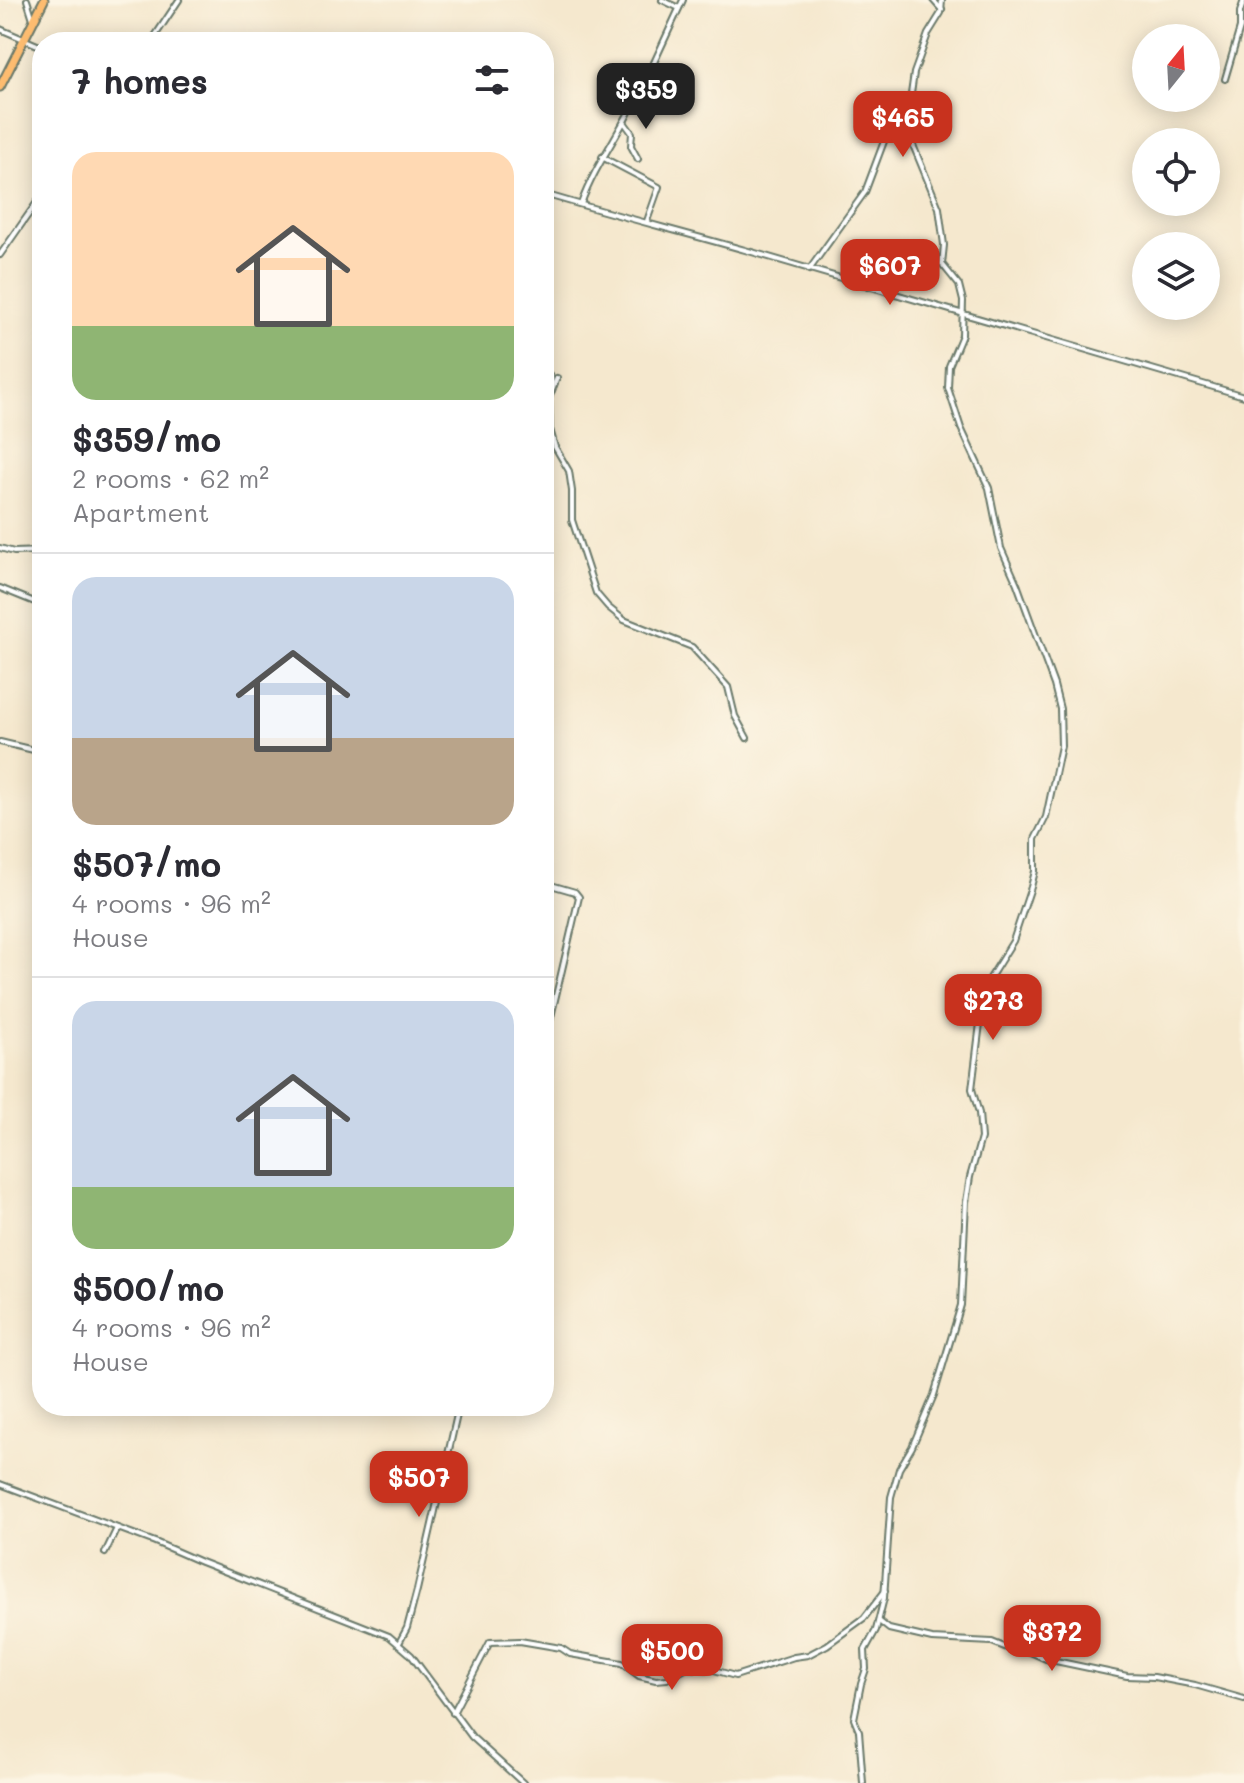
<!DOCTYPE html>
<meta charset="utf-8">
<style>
:root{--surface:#fff;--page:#f7f7f7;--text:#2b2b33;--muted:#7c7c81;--line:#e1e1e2;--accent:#c8321e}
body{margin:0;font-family:Mali,sans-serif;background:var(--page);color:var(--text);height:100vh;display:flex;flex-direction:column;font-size:30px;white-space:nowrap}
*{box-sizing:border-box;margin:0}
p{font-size:26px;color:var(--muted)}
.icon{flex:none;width:44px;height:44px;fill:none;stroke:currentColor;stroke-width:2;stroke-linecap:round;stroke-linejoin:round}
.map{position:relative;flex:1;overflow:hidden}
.sheet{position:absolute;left:32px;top:32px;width:522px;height:1384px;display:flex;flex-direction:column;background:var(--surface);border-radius:32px;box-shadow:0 4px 20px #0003}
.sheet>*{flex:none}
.needle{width:52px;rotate:18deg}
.fabs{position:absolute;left:1132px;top:24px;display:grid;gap:16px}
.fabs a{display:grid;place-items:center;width:88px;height:88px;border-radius:50%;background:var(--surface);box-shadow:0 4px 20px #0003;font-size:40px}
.price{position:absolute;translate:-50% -68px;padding:0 18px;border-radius:16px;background:var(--accent);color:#fff;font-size:26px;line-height:52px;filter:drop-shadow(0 2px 4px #0008)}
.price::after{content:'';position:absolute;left:50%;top:48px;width:24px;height:18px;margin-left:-12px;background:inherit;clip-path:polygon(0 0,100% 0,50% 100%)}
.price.on{background:#222;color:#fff}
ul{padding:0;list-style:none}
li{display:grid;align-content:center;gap:16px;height:424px;padding:0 40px}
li+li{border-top:2px solid var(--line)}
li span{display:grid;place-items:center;height:248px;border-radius:24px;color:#555}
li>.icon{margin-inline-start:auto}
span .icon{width:144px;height:144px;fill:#fffc;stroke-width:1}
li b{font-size:34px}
h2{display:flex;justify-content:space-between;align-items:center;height:96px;padding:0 40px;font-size:34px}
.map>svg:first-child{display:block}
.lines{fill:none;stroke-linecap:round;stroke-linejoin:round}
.minor-casing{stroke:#6a796a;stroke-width:8}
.highway-casing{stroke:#6a796a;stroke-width:11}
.minor{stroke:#fff;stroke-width:4}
.highway{stroke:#fdbc70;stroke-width:7}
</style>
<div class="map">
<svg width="1244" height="1783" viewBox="0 0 1244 1783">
<rect width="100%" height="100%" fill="#fcf5e5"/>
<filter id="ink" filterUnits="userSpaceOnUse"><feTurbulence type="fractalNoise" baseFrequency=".0125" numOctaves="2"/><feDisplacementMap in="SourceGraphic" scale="16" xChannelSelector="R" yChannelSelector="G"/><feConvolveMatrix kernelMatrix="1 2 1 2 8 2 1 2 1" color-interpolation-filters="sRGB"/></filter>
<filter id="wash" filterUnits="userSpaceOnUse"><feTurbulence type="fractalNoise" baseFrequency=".006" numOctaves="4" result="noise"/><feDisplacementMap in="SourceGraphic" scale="32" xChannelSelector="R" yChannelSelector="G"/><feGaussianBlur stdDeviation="1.8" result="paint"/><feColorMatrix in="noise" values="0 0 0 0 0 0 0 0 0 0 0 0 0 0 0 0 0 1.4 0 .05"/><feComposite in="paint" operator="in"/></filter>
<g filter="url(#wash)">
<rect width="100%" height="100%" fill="#f5e8ce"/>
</g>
<g filter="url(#ink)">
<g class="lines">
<g class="minor-casing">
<g id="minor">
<path d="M27 0 33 19"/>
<path d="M662 0 679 8"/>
<path d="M933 0 942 10"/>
<path d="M0 29 42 47"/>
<path d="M151 42 179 0"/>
<path d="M1225 79 1240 28V12L1244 0"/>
<path d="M624 122 632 133 631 146 638 159"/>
<path d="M602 157 659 187 647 221"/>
<path d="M544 194C611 214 678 231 745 250L1244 396"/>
<path d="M581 204C593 171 612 144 628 114 637 99 639 82 651 69L683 0"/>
<path d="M0 255 42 195"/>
<path d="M809 270 865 192 895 112"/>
<path d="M544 369 551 377 552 388"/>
<path d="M557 378 549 398 550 429 555 447 569 471 572 491V520L596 593 608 607 624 620 692 647 728 687 735 716 747 738"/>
<path d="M0 548 14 552 42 551"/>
<path d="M0 588 42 605"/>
<path d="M0 742 42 752"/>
<path d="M544 883 575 892 579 897 544 1047"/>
<path d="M0 1484 155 1542 201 1562 389 1636 411 1655 472 1737 523 1783"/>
<path d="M105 1553 117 1528"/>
<path d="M879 1621 889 1629 932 1639 992 1642 1012 1650 1028 1651 1046 1659 1127 1676 1154 1677 1195 1685 1244 1699"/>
<path d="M399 1643 407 1628 417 1590 459 1406"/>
<path d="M453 1713 490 1642 520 1641 561 1648 570 1654 622 1663 639 1676 656 1680 667 1679 687 1668 714 1670 735 1676 794 1657 808 1655 827 1645 864 1618 885 1591"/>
<path d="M863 1783 859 1731 854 1719 861 1684 866 1669 865 1650 876 1630 884 1598 891 1497 899 1469 912 1447 934 1395 961 1305 966 1202 970 1177 981 1138 979 1113 972 1089 981 1015 990 978 1013 941 1031 887 1035 871V839L1046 817 1061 746 1060 709 1054 685 1017 584 1001 548 989 488 961 428 948 388 949 366 962 335 963 301 959 285 942 264 944 245 939 208 913 145 911 94 914 73 928 34 941 13 942 0"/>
</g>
</g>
<g class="highway-casing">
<path id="highway" d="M0 87 44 0"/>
</g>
<use href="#minor" class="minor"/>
<use href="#highway" class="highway"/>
</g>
</g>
</svg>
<div class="fabs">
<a><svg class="needle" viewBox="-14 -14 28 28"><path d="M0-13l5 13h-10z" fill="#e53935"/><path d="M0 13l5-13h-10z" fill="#7c7c81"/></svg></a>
<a><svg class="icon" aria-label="locate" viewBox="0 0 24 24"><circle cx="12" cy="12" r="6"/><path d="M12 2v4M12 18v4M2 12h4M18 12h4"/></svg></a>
<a><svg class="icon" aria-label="layers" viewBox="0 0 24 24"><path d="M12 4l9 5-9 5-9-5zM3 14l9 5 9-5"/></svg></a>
</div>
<b class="price on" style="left:646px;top:131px">$359</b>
<b class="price" style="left:903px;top:159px">$465</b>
<b class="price" style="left:890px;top:307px">$607</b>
<b class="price" style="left:993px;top:1042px">$273</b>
<b class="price" style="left:419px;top:1519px">$507</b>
<b class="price" style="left:1052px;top:1673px">$372</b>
<b class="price" style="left:672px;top:1692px">$500</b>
<section class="sheet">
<h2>7 homes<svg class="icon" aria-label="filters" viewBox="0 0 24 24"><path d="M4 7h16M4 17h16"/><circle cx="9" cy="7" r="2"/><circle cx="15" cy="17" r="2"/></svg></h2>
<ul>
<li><span style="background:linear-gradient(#ffd9b3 70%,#8fb573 0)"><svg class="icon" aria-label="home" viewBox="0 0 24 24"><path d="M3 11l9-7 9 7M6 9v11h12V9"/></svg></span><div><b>$359/mo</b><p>2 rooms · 62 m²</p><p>Apartment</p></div></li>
<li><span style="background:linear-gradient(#c9d6e8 65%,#b9a48a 0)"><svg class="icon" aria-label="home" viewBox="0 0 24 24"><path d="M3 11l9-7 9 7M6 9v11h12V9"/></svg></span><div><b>$507/mo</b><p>4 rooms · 96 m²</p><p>House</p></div></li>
<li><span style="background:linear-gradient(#c9d6e8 75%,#8fb573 0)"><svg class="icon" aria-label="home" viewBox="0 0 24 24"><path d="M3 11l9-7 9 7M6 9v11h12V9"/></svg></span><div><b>$500/mo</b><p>4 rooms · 96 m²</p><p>House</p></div></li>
</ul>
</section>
</div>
